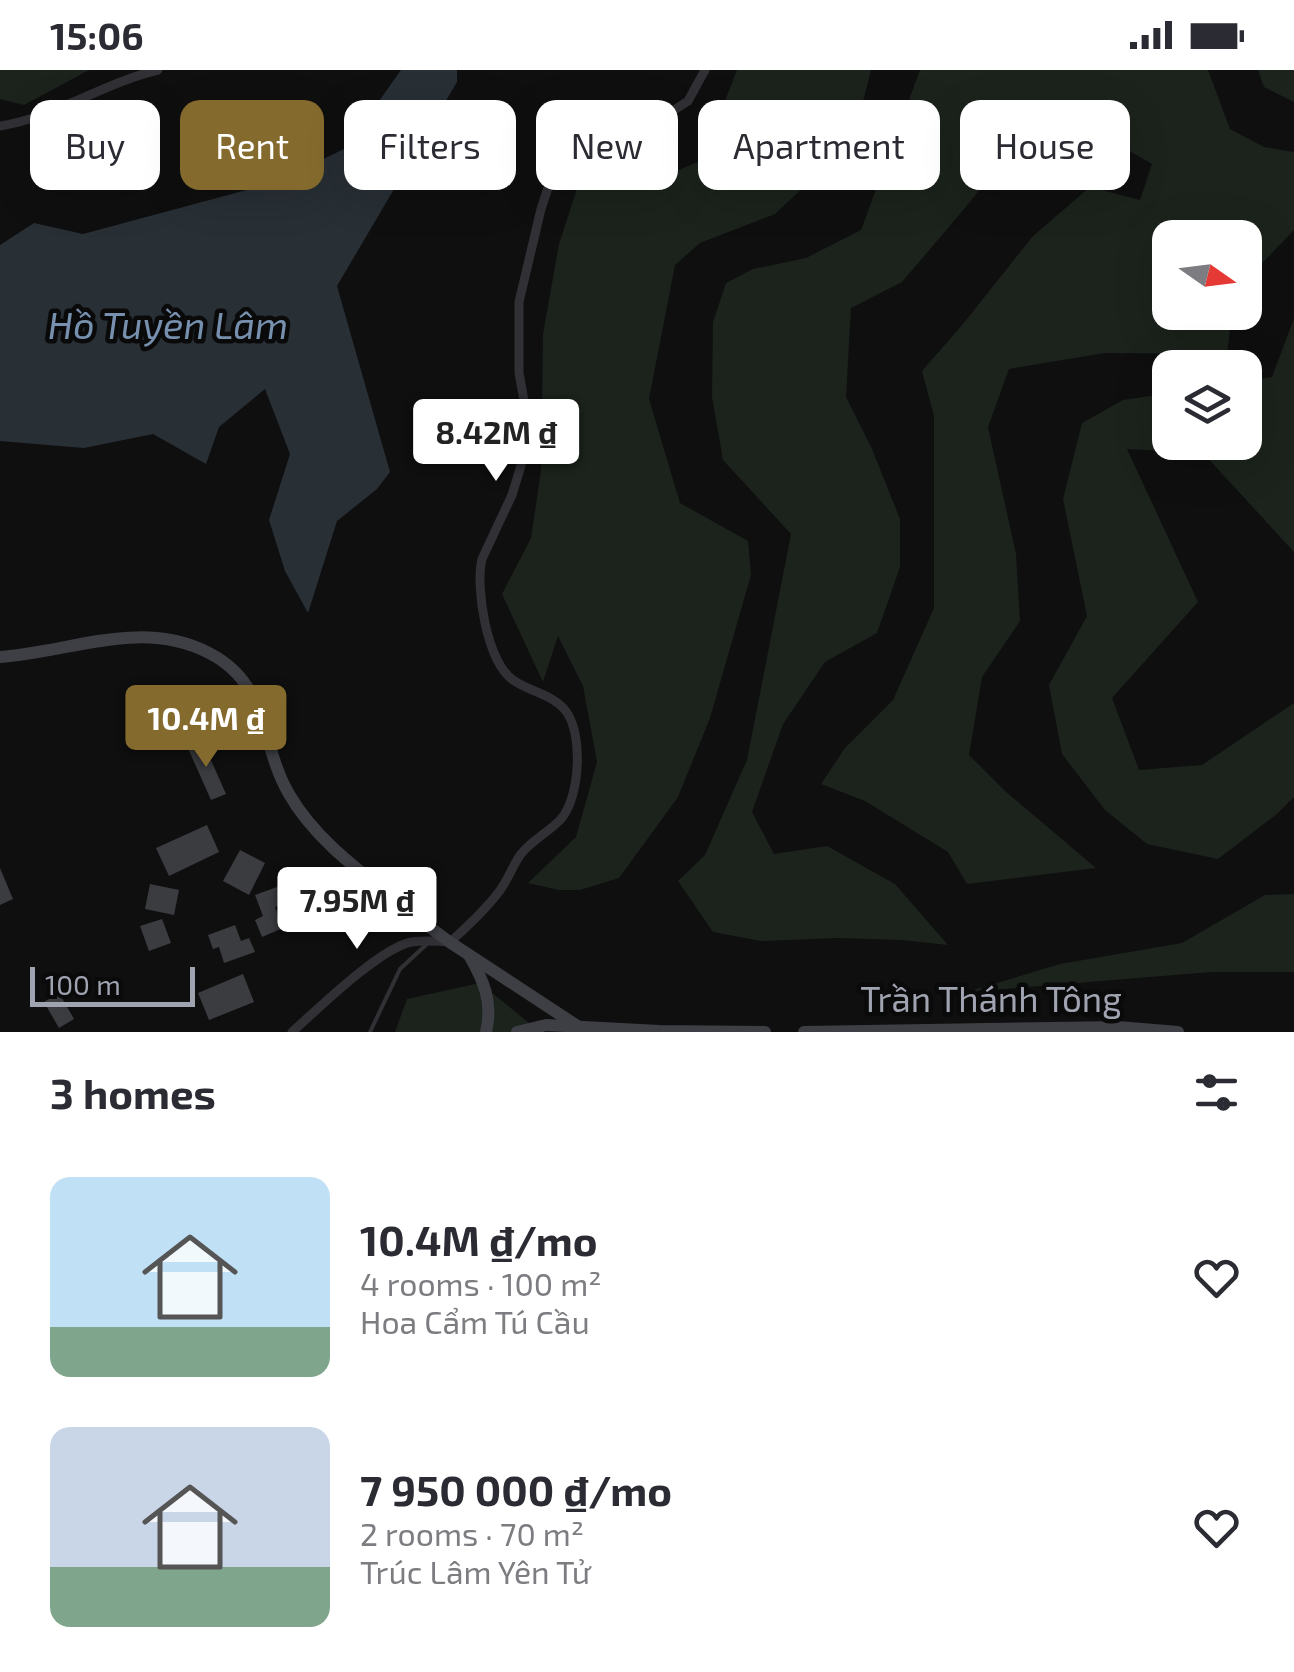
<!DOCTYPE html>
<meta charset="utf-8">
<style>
:root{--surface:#fff;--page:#f7f7f7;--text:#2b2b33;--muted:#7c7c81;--accent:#846a2d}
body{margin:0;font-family:"Exo 2",sans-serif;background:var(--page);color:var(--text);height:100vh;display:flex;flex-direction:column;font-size:38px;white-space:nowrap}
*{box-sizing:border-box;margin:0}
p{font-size:32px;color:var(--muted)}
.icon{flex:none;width:55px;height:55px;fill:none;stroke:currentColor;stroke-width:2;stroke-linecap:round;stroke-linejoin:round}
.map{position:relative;height:962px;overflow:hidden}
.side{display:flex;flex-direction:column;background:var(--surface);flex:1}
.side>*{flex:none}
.guide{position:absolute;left:30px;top:30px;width:1235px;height:90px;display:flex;gap:20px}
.needle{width:65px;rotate:104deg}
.controls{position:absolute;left:1152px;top:150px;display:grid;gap:20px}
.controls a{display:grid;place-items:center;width:110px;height:110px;border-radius:20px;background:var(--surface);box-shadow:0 10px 40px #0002;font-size:50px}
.scale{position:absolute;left:30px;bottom:25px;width:165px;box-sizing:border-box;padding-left:10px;border:5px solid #a0a4b1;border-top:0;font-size:28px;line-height:35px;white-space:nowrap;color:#a0a4b1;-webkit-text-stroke:8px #0a0a0b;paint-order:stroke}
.price{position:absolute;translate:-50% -85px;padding:0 22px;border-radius:10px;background:#fff;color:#222;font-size:32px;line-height:65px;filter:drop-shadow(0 2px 5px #0008)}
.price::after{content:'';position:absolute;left:50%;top:60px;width:30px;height:22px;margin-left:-15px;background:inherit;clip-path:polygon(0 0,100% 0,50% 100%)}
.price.on{background:var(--accent);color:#fff}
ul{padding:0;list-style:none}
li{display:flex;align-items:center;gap:30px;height:250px;padding:0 50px}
li span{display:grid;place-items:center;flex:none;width:280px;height:200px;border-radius:20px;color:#555}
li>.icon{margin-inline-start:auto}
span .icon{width:120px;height:120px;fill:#fffc;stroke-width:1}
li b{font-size:42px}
h2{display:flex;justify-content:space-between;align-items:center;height:120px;padding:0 50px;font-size:42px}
.pill{padding:0 35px;border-radius:20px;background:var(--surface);box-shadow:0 10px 40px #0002;font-size:35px;line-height:90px}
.pill.on{background:var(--accent);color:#fff}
.status{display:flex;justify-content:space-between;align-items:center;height:70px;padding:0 50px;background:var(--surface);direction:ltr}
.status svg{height:28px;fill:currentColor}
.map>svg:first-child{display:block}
.green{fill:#1b231c}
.water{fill:#282f35}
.building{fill:#3b3c40}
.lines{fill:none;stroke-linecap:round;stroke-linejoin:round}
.lane{stroke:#303035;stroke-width:4}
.street{stroke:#303035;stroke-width:9}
.secondary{stroke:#3e3f45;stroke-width:12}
.labels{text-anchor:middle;stroke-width:9;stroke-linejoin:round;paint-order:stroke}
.street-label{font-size:35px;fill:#a0a4b1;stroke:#0a0a0b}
.water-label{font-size:38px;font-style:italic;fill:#7690ae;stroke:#0a0a0b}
</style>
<div class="status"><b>15:06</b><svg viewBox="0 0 49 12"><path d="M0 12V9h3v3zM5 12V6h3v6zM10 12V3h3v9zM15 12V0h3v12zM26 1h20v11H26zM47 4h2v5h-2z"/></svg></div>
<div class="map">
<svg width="1294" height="962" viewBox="0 0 1294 962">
<rect width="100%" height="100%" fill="#0f0f10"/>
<g class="green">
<path d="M0 0H89L24 35 0 29Z"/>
<path d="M737 0H871L864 28 823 99 775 144 700 173 675 195 649 329 680 433 748 471 751 505 710 648 678 727 619 808 580 820H559L528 813 576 767 597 692 583 616 558 566 543 612 502 524 531 468 541 401 543 264 559 174 586 91 631 78 649 113 702 90Z"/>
<path d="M920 0H1208L1230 59 1264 77 1294 82V160L1245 211V168H1170V242L1232 243 1227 284 1105 283 1009 299 988 357 1016 484 1020 551 982 607 969 685 1005 721 1096 798 967 814 948 782 865 731 821 714 845 678 893 630 934 538V346L922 301 963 254 1033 166 1090 117 1140 130 1152 94 1071 47 1039 45 965 138 902 212 851 238 846 327 872 379 900 449V497L877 563 825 592 783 654 752 742 774 784 827 776 895 814 948 875 902 870 837 868 761 871 713 862 678 811 705 785 747 690 791 464 723 390 712 327 713 252 726 213 753 199 806 188 861 160Z"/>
<path d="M1258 0H1294V32L1264 17Z"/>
<path d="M1294 248V482L1203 383 1127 379 1198 532 1112 628 1139 700 1202 695 1294 633V727L1277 744 1218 789 1147 774 1105 740 1062 684 1049 615 1087 546 1063 429 1082 353 1123 330 1170 323V372H1245V311L1272 307Z"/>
<path d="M1294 824V902H1211L967 922 1060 894 1182 873 1265 825Z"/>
<path d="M480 913 540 962H395L407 929Z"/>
</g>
<path class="water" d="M401 0H457V12L337 216 390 402 377 419 337 451 308 543 285 501 269 450 290 384 265 319 219 357 206 394 153 364 84 378 0 371V175L34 153 83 164 276 112 346 78Z"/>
<g class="building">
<path d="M202 670 226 724 211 730 187 676Z"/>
<path d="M207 755 219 782 169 806 156 778Z"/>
<path d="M240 780 265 793 249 825 223 811Z"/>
<path d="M0 798 13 829 0 835Z"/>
<path d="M299 809 306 825 275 837 283 858 262 867 255 850 263 846 255 825Z"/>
<path d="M150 814 179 820 174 845 145 839Z"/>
<path d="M162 849 171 873 149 881 140 856Z"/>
<path d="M235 855 241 871 249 868 255 882 224 893 219 877 213 879 208 865Z"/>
<path d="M243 904 254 932 209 950 198 923Z"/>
<path d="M59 923 74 949 59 958 44 932Z"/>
</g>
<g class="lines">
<path class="lane" d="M370 962 400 899 427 874"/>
<g class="street">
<path d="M0 56C56 47 103 13 158 0"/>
<path d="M292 962C318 939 379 879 411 872 424 870 438 871 450 872 467 857 484 841 498 823 508 811 512 796 521 784 532 770 549 762 561 749 580 727 584 663 565 640 552 624 530 622 513 610 487 592 475 518 482 489L512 425 527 376V347L519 303V232L541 139 560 81 575 54 593 43 646 53 665 46 688 31 705 0"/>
</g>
<g class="secondary">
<path d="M0 587C71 582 141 548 209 583 270 614 259 672 289 724 313 766 354 797 391 826 411 842 431 859 451 873 493 901 537 929 579 957"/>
<path d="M469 885C484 911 493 932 486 962"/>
<path d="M517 962 546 955 659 961 765 962"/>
<path d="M804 962 1118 957 1178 962"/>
</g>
</g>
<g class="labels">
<g class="street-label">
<text x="991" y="942">Trần Thánh Tông</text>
</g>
<g class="water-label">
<text x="168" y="269">Hồ Tuyền Lâm</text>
</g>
</g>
</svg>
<div class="controls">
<a><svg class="needle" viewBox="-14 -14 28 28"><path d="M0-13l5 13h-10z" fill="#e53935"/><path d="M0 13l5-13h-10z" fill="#7c7c81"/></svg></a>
<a><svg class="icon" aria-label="layers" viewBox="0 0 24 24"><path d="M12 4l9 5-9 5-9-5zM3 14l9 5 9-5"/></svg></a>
</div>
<div class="scale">100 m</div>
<b class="price" style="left:496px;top:414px">8.42M ₫</b>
<b class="price on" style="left:206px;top:700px">10.4M ₫</b>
<b class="price" style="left:357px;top:882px">7.95M ₫</b>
<div class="guide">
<a class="pill">Buy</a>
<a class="pill on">Rent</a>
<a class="pill">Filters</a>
<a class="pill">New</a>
<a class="pill">Apartment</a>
<a class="pill">House</a>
</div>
</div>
<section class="side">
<h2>3 homes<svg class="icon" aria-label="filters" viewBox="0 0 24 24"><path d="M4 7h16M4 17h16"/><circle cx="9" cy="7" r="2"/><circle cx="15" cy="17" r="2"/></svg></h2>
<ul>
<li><span style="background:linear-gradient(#bfe0f5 75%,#7fa58c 0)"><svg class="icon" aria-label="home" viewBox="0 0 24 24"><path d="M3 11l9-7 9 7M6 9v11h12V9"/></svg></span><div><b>10.4M ₫/mo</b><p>4 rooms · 100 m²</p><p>Hoa Cẩm Tú Cầu</p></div><svg class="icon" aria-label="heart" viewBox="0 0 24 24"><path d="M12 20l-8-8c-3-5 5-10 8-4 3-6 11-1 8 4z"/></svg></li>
<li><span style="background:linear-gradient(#c9d6e8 70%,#7fa58c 0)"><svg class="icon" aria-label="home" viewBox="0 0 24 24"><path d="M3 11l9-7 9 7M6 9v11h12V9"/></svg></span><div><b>7 950 000 ₫/mo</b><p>2 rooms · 70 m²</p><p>Trúc Lâm Yên Tử</p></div><svg class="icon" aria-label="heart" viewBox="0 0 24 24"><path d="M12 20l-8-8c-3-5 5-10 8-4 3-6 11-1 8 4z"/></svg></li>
</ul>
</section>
